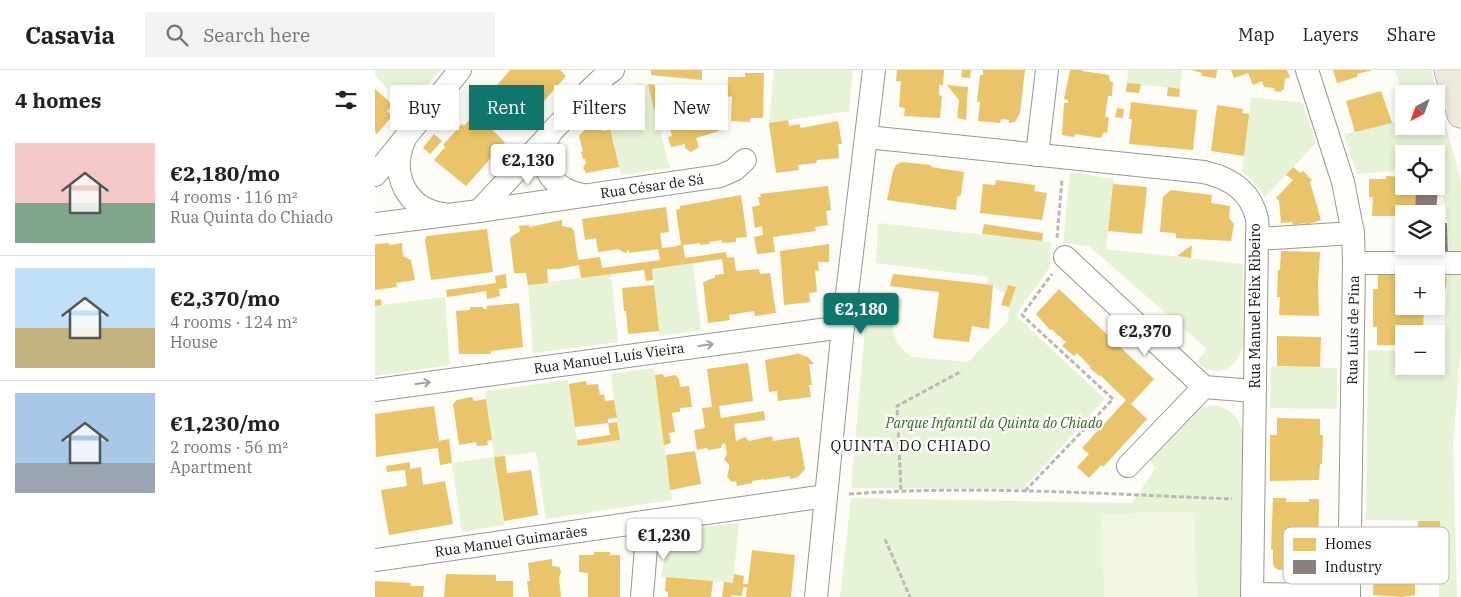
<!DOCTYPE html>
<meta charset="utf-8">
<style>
:root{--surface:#fff;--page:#f2f2f2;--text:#202124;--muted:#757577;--line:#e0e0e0;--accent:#0f766e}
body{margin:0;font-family:"IBM Plex Serif",serif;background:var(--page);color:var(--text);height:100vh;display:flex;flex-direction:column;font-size:19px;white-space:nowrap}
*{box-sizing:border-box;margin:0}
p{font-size:16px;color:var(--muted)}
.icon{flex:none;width:28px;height:28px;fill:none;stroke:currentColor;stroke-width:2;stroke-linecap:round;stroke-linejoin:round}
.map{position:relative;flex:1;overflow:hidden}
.drawer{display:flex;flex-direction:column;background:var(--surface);width:375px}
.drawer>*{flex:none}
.guide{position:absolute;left:15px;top:15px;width:475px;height:45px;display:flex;gap:10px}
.needle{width:32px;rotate:221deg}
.fabs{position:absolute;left:1020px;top:15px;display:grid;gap:10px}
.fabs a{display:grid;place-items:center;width:50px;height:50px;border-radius:0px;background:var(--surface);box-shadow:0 2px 8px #0003;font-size:25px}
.price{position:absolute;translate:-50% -42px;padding:0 11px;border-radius:5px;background:#fff;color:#222;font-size:16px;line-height:32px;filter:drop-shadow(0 1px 2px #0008)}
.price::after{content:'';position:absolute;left:50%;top:30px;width:15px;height:11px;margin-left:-8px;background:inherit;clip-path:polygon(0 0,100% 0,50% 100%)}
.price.active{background:var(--accent);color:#fff}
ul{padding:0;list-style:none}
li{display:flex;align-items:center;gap:15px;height:125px;padding:0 15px}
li+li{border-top:1px solid var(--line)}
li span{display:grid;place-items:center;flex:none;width:140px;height:100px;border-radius:0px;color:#555}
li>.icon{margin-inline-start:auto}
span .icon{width:60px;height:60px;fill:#fffc;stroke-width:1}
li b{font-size:21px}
h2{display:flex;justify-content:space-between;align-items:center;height:60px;padding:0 15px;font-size:21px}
.chip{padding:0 18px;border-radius:0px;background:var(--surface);box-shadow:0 2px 8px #0003;font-size:18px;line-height:45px}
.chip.active{background:var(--accent);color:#fff}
header{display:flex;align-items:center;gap:30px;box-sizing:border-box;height:70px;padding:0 25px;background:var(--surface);border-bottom:1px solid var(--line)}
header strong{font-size:24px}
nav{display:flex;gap:28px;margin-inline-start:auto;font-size:18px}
.search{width:350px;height:45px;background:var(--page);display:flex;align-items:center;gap:12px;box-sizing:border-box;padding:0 18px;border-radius:0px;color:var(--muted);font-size:19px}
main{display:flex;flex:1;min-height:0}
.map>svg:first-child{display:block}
.green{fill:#e7f3d7}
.pitch{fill:#f0f6e1}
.homes{fill:#e9c46a}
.industry{fill:#8a817c}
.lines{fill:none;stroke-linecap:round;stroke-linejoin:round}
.street-casing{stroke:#979795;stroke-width:24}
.primary-casing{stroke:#858482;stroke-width:29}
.path{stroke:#b9b9b8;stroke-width:3;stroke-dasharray:5 2.5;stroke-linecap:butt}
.street{stroke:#fffffe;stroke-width:22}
.primary{stroke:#ede9dc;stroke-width:28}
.oneway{stroke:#a0a09f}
.labels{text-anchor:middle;stroke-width:5;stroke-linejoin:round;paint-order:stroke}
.street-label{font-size:14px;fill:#111;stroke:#fff}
.park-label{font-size:14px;font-style:italic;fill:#2f6b1f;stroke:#fff}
.neighbourhood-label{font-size:15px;letter-spacing:1px;fill:#111;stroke:#fff}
.key{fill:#fff;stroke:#b8b8b8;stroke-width:1}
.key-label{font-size:14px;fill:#111}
</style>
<header>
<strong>Casavia</strong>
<div class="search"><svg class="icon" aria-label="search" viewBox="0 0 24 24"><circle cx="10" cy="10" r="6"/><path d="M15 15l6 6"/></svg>Search here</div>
<nav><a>Map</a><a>Layers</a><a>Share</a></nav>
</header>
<main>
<section class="drawer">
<h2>4 homes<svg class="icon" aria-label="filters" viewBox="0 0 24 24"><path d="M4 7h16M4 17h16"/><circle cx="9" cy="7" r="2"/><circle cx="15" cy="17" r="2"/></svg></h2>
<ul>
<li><span style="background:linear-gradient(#f6c9c9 60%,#7fa58c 0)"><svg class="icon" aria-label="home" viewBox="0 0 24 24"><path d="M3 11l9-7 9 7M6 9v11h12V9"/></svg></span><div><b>€2,180/mo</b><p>4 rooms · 116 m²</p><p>Rua Quinta do Chiado</p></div></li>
<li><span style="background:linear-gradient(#bfe0f5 60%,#c2b280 0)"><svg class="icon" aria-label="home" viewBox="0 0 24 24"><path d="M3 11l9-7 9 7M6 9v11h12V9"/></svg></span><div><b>€2,370/mo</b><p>4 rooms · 124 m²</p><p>House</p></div></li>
<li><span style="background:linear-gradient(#a9c7e8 70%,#9aa5b1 0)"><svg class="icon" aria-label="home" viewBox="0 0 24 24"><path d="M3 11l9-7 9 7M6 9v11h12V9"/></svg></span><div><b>€1,230/mo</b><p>2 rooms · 56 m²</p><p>Apartment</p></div></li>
</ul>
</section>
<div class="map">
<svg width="1086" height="527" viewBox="0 0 1086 527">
<rect width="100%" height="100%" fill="#fdfcf7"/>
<g class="green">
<path d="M0 0H65L34 38 0 6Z"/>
<path d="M399 0H478L474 41 394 53Z"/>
<path d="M753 0H807L805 19 752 13Z"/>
<path d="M1020 0H1056L1086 112V278L1078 373 1082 527H1064L1065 451 991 450 993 280 1029 281V296H1061V281H1067C1070 240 1077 188 1072 147 1069 126 1061 105 1061 84H1029V100L982 104 969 64 1029 50V56H1061V24H1029V28Z"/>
<path d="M262 13 273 14 295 98 246 105 227 27C239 20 250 24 262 13Z"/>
<path d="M876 27 928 33 941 73 890 127 876 109 867 102Z"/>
<path d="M695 102 739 109 731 179 868 194 869 274C865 289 854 305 835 300 831 299 825 295 821 293L832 279 714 176 688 173Z"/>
<path d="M503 153 676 172 675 197 644 240 642 247 730 329 648 419 476 418 493 224 528 229 526 240 518 239C515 259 519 277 538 287L593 292 633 251 634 237 641 217 633 215 630 222H625L618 215 612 214 613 207 501 193Z"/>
<path d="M318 193 326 260 284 266 277 199Z"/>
<path d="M236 204 243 272 158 283 153 215Z"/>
<path d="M70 227 75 295 0 306V236Z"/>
<path d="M896 296 962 298V339L895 338Z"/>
<path d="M279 298 297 430 171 449 161 382 120 387 129 455 87 462 77 393 119 387 110 321 193 310 203 376 244 370 236 304Z"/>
<path d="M840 335C860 341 862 348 871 366L867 527H465L476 428 757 433 780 399 776 390C786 375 811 342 828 337 832 336 836 336 840 335Z"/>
<path d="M364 453 358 513 286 507C289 493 290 477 300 467 310 457 350 455 364 453Z"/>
</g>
<path class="pitch" d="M819 441 822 527H729L726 444Z"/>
<g class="homes">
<path d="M135 0H185L191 6 147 56 113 26Z"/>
<path d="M276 0H327V10L276 5Z"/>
<path d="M522 0H569L568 15H564V25L567 26 565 48 529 46 530 38 524 37 526 11H521Z"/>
<path d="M587 0H596L595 8 586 7Z"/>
<path d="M608 0H650L645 43 640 52 634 53V50L626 49 625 53 603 51 605 32H602L605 5H608Z"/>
<path d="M695 0H707V1L734 5 735 11 738 12 737 26H733L730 47H734L732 63 729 62 726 68 700 64 699 67 687 65 689 33H693V30L689 29Z"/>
<path d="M816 0H842L841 8 827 6V3Z"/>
<path d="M856 0H912L915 7 910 9 909 19 905 22 899 21 900 18 889 17 887 11 878 15 873 3 859 8Z"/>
<path d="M958 0H997L982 4V7L962 13Z"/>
<path d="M370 3H389L388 48H375V52L356 51 357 26 352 27 353 7H370Z"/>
<path d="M752 13 766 14 764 23 751 22Z"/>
<path d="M273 14 284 15 288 36 279 39Z"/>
<path d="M572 15 593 17 591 50 582 48 584 30Z"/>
<path d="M793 17 805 19 804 27 792 26Z"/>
<path d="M0 19 18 35 12 41 17 46 2 64 0 62Z"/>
<path d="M1006 21 1017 53 980 62 971 31Z"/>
<path d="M105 24 111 29 106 35 100 30Z"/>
<path d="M308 32 310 39 335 33 339 43 335 44 337 50H340L344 61 321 68 324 77 316 82 310 78V74L296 77 293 67 297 66 289 38Z"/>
<path d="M756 32 822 40 818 80 754 74 757 49H754Z"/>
<path d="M842 35 868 39 867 43 874 44 869 86 836 81Z"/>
<path d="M229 38 232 47 225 49V51L219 53 226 60 230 61 235 59 244 97 211 103 208 98 211 93 210 89H208L206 82 208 81 204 66 215 54 213 44Z"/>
<path d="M742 38 749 39 748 48 740 47Z"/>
<path d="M111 39 126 52 121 57 106 44Z"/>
<path d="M100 44 130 72 91 116 59 90 70 77 68 75 87 54 89 56Z"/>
<path d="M413 50 414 56 424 54 426 58 463 51 467 74H463L464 88 442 90 441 93 423 95 424 100 401 103 394 53Z"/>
<path d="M59 64 67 71 55 84 48 78Z"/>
<path d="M527 92 556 95V97L589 102 586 125 582 127 581 140 512 130 518 101 521 95Z"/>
<path d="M918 97 925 103 928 101 937 110 935 112 946 150 930 155V153L918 155 917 152 906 153 904 131 901 128 918 110 911 105Z"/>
<path d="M1011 106 1029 107V116H1041L1040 144H1029V146H997L998 127H994V109H1011Z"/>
<path d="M621 110 660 115 659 121 672 123 667 150 605 143 608 114 620 115Z"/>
<path d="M738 114 772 117 767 164 733 161Z"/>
<path d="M453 116 456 140 451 141 453 155 440 157 441 161 398 167 400 182 382 184 379 167 388 165 387 156 380 158 377 137 385 135 383 127H386L385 124Z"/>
<path d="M796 120 837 125 836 133 855 136 854 148 859 154 856 171 801 168V163L785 162 788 127Z"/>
<path d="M366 125 372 167 361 168V172L347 173V170L334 172 335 174 325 175V173L308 175 310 188 351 182 352 188 359 187 361 201 384 199 385 204 395 203 401 243 380 246 379 241 354 245 355 250 333 253 328 212 332 211V210L340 208V205L349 204 347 189 277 199 278 210 271 211 269 200 206 208 204 195 183 199H172L173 213 153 215 151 203H139L135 169 137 166 145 161 144 156 154 155V157L187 150V156L197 158 199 161 203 190 225 187 227 198 285 190 283 179 254 183V180L250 183 243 179 223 182 221 168 210 170 207 149 291 137 294 162 285 163 287 178 297 177 306 175 301 140 305 139V136Z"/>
<path d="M609 154 668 163 667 171 607 164Z"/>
<path d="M112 159 118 202 56 210 50 170 52 166Z"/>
<path d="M14 173V175L27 173 28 186 36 190 40 210 21 213 22 217 0 220V174Z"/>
<path d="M454 174V192H443L444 201 440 200 442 222 434 223 435 232 409 235 405 181Z"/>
<path d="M817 175 816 188 802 186Z"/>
<path d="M906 181 945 182 943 214 944 246 904 245 905 227H902L903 200H905Z"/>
<path d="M1003 201 1029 204V236H1049L1048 260H1044V264H1029V275H1002V257H998V219H1003Z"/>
<path d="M131 204 132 218 124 219 125 226 112 229 111 221 72 227 71 220 121 213 120 206Z"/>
<path d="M518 204 618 215 614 259 597 256 594 272 558 268 564 222 515 216Z"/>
<path d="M1061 207H1072L1071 219 1061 218Z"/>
<path d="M279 215 284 261 253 264 251 241H249L247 218Z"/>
<path d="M633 215 641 217 634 237 626 235Z"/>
<path d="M684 219 779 309 756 334 772 349 728 397 726 395 714 408 702 397 714 384 707 378 751 330 725 305 724 306 715 298 716 297 702 283 699 286 687 276 691 272 676 259 675 260 661 244Z"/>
<path d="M6 229 7 235 0 236V230Z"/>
<path d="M144 233 148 277 116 281V284H84L81 241 95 240V237H108V239H112V236Z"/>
<path d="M902 266 946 267 945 297 902 296Z"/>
<path d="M421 283 433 287 439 294H434L437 315H434L436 327 403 331 402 321 394 322 390 290 421 284Z"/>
<path d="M373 293 378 331 344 336 346 348 389 341 390 350 359 354 361 371 370 367 374 371 397 366 398 371 424 367 430 399 423 407 415 409V406L389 410V409L377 411V413L362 416 361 411 356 412 352 406 354 399V394L349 390 352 384 350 373 347 374 346 378 333 380 332 378 322 380 319 360 330 358 327 338 337 337 332 299Z"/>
<path d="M288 304 289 307 300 305 304 309 305 317 314 316 317 337 305 338V342L297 343 300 362 294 363 296 373 289 375 280 305Z"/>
<path d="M211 311 212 315 223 314 225 325 229 324 230 331 239 330 242 348 233 349V353L200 357 194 314Z"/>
<path d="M97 327 99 331 111 329 117 370 112 371 113 375 102 376 101 372 84 375 78 334 82 330Z"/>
<path d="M59 336 64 371 74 369 77 393 65 395 63 378 1 387 0 344Z"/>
<path d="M902 348 945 349V365H948L947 394H945L944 410 895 411V365H902Z"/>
<path d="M242 352 245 370 203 376 202 370 235 365 233 353Z"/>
<path d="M320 381 326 414 295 420 291 385Z"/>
<path d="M130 386 132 403 156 400 163 445 129 451 119 387Z"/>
<path d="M35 392V399L46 397 48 415 70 411 78 454 14 465 6 420 32 416 30 400 12 402 11 396Z"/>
<path d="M898 428H911V432H934V429H944L943 494H922V501L904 500 900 498 898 494V480L896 479Z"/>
<path d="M1043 451H1065V463L1044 462 1043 511H1040V525L1027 527 998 525 1000 460 1029 458 1028 460 1043 461Z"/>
<path d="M377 480 420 485 416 527H371L372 517H368L367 526 356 525V527H347L349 512 358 513 359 504 369 506 368 514H373Z"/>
<path d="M219 482H235V485H245V527H213V503L204 502V485H219Z"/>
<path d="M177 489V496L184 497 186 501 184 508 186 527H154L152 511H155L153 493Z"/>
<path d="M71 504 121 505V511H138V527H69Z"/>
<path d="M291 507 338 511 336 527H293V522L290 521Z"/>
<path d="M0 511 36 513 35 516H49L48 527H0Z"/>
</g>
<g class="industry">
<path d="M1041 116H1063L1061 144H1040Z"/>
<path d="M1072 153 1073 188H1056L1057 176H1061V154Z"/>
</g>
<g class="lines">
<g class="street-casing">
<g id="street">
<path d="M932 0 968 112 978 163 979 193 974 527"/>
<path d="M492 67 829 102C855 108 876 121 882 149 883 155 882 162 882 169L877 527"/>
<path d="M29 71C15 104 31 139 68 144"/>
<path d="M662 85 672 0"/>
<path d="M0 105 85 0"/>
<path d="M208 125C179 120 158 95 174 66 177 60 184 54 189 49 205 31 219 13 238 0"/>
<path d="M104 141 174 65"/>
<path d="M0 154 104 141 345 106 359 100 370 90"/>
<path d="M882 169 978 163"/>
<path d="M690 187 829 317 879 321"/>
<path d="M979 193H1086"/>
<path d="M0 320 468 257"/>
<path d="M753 396 829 317"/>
<path d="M0 490 451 426"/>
<path d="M877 524 974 525"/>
<path d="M267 527 273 452"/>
<path d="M441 527 468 257 499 0"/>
</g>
</g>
<g class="primary-casing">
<path id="primary" d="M1073 0 1086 44"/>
</g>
<g class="path">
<path d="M682 168 687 109"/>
<path d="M526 420 522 336 587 301"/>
<path d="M650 421 738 329 647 245 677 204"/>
<path d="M474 424C601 415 730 424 857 429"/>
<path d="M510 469 535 527"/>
</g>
<use href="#street" class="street"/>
<use href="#primary" class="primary"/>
</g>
<defs><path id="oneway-shaft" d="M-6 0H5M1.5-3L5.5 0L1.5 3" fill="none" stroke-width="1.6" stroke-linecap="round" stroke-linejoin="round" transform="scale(1.25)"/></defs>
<g class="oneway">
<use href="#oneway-shaft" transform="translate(331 275) rotate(-8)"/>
<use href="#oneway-shaft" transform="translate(48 313) rotate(-8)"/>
</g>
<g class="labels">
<g class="street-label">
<text transform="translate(277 116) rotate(-8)" y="5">Rua César de Sá</text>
<text transform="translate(880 236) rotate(-90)" y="5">Rua Manuel Félix Ribeiro</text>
<text transform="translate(978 260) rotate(-89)" y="5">Rua Luís de Pina</text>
<text transform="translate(234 288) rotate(-8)" y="5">Rua Manuel Luís Vieira</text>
<text transform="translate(136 471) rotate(-8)" y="5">Rua Manuel Guimarães</text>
</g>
<g class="park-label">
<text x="619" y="358">Parque Infantil da Quinta do Chiado</text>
</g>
<g class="neighbourhood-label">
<text x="536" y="381">QUINTA DO CHIADO</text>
</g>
</g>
<rect x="908" y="457" width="166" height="57" rx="8" class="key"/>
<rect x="918" y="468" width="23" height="13" fill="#e9c46a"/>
<rect x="918" y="490" width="23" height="14" fill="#8a817c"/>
<g class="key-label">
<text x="950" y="479">Homes</text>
<text x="950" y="502">Industry</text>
</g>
</svg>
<div class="fabs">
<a><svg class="needle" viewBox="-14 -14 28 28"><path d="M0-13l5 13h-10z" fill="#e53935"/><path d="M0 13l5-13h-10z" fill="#757577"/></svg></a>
<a><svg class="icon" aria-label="locate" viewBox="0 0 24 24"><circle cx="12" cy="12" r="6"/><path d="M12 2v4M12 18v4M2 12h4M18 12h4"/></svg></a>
<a><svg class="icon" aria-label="layers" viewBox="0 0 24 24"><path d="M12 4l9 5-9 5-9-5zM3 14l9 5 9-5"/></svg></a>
<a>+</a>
<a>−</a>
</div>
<b class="price" style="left:153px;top:116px">€2,130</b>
<b class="price active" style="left:486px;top:265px">€2,180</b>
<b class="price" style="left:770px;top:287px">€2,370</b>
<b class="price" style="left:289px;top:491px">€1,230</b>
<div class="guide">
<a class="chip">Buy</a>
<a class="chip active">Rent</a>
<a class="chip">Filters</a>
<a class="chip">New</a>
</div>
</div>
</main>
